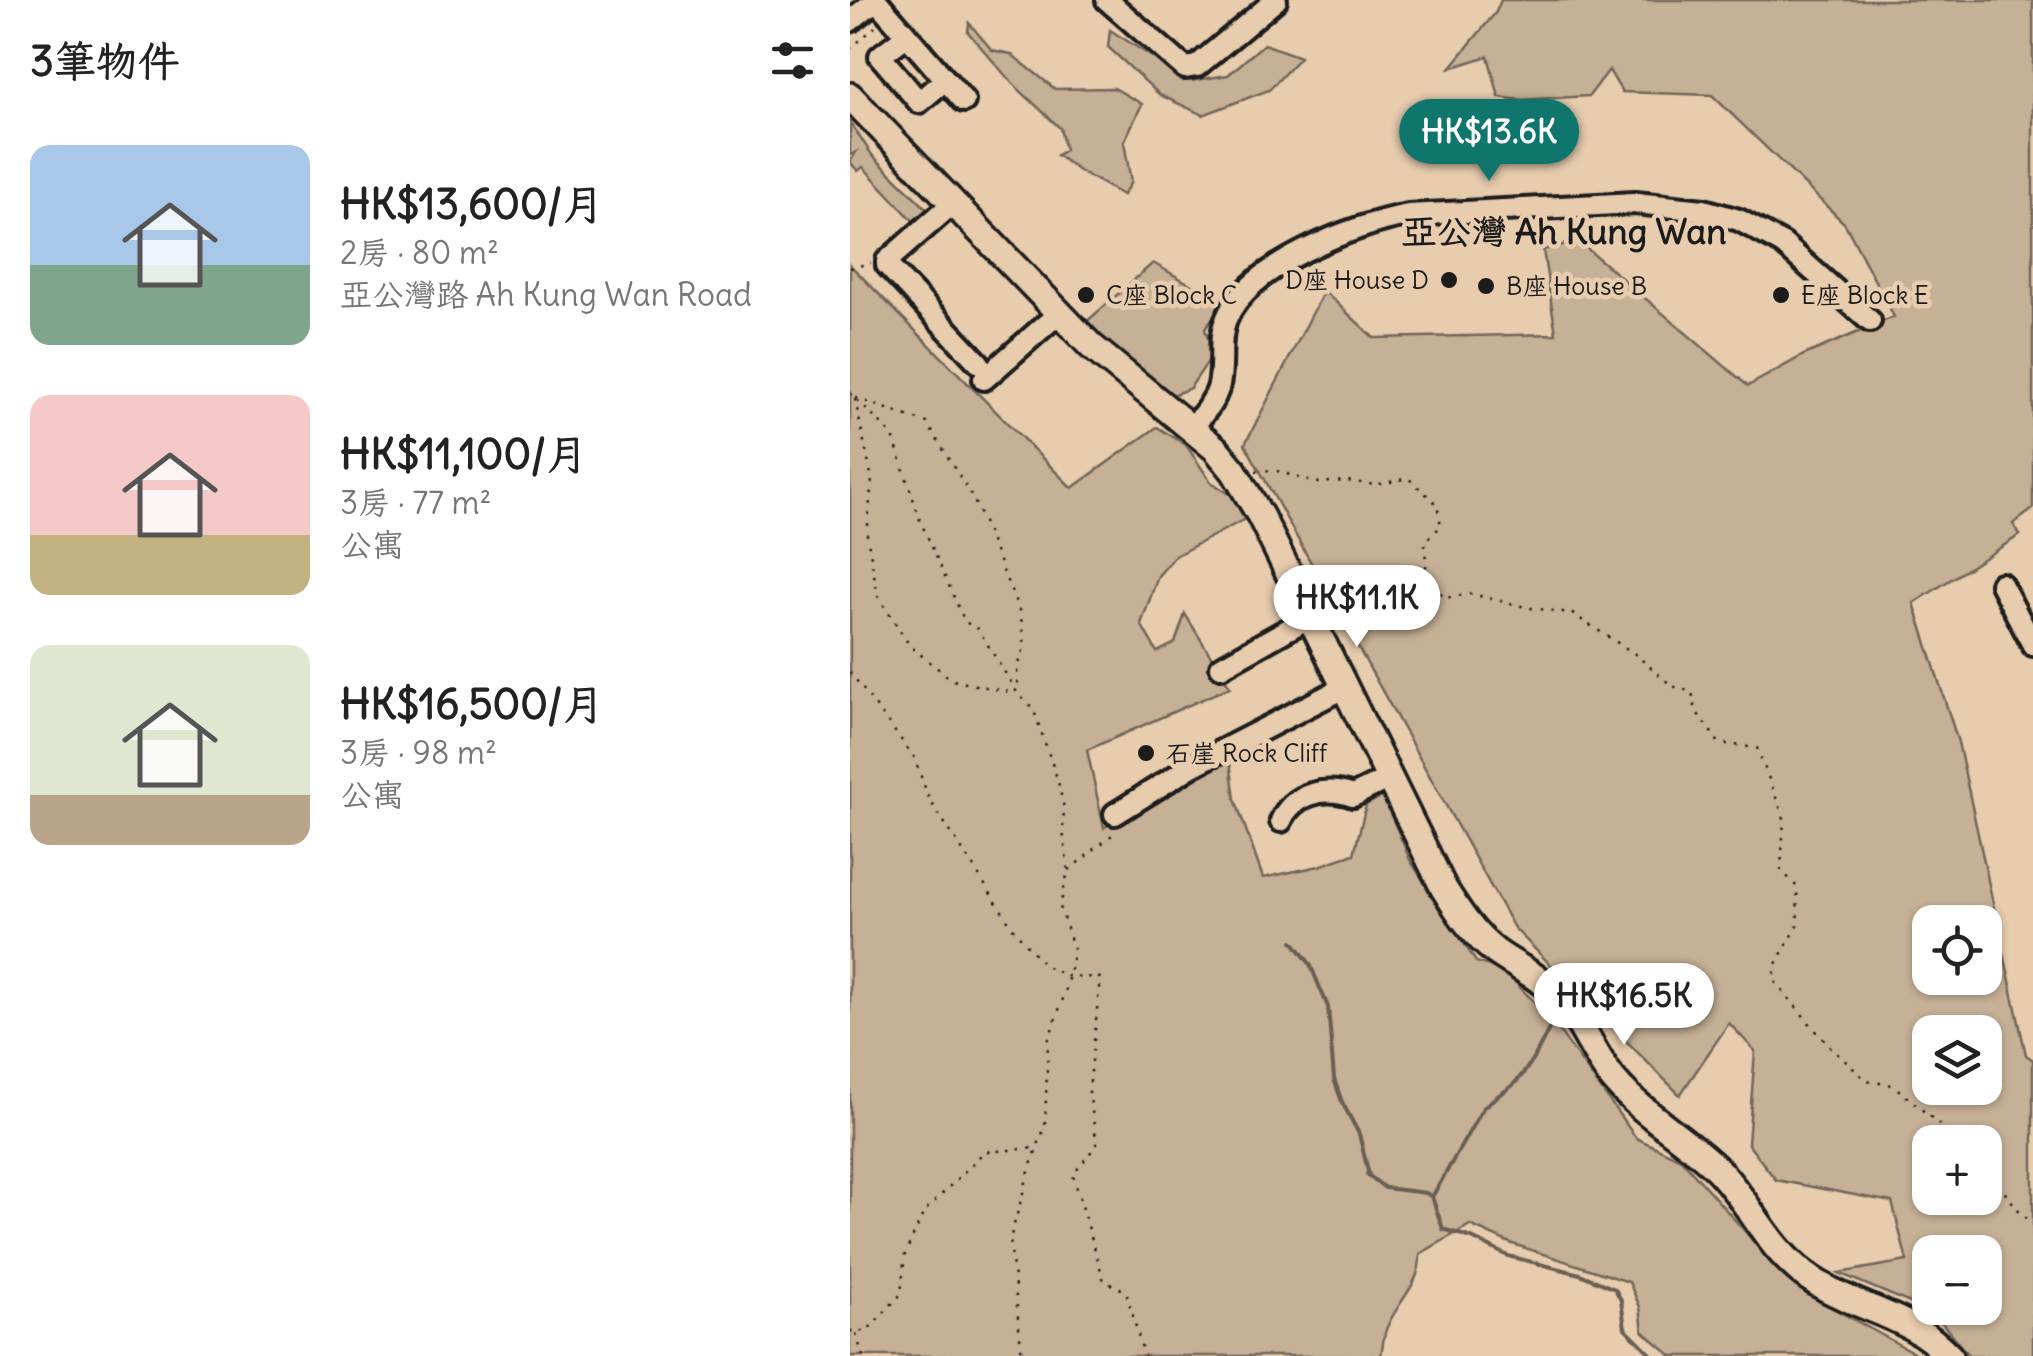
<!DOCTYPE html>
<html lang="zh-TW">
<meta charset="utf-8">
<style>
:root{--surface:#fff;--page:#f6f6f6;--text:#222;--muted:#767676;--accent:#0f766e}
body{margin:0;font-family:Delius,"LXGW WenKai TC",sans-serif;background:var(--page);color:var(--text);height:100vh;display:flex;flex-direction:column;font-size:38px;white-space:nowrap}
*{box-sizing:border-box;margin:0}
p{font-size:32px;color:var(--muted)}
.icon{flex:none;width:55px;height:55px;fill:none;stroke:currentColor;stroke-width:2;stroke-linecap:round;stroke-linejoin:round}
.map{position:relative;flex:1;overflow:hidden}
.panel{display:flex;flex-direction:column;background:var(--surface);width:850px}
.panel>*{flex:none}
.controls{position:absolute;left:1062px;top:905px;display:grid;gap:20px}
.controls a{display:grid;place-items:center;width:90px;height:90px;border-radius:20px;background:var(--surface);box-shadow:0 2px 8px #0004;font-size:50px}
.price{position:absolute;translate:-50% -85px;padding:0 22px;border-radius:35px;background:#fff;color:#222;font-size:32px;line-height:65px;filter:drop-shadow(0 2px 5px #0008)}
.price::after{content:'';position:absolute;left:50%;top:60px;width:30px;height:22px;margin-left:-15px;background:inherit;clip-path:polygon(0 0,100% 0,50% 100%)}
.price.active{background:var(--accent);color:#fff}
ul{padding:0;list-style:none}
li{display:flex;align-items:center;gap:30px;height:250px;padding:0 30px}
li span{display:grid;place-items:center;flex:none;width:280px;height:200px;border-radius:20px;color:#555}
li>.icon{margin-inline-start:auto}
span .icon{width:120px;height:120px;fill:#fffc;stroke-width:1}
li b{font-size:42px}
h2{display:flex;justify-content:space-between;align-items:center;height:120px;padding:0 30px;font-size:42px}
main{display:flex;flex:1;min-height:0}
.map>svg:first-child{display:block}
.green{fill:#c6b096;stroke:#716659;stroke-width:2.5;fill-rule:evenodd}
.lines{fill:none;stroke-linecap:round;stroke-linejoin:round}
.stream{stroke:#695f53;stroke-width:4}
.minor-casing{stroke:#1c1c1c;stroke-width:28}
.major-casing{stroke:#1c1c1c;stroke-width:32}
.path{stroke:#1c1c1c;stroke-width:2.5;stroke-dasharray:2.5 8;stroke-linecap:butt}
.minor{stroke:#e7ccae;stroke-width:20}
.major{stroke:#e7ccae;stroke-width:25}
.poi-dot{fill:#1c1c1c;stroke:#e7ccae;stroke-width:4}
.labels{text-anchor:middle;stroke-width:9;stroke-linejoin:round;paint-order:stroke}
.poi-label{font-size:25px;fill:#1c1c1c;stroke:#e7ccae;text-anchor:start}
.district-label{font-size:35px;font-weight:bold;fill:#1c1c1c;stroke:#e7ccae}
</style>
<main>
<section class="panel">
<h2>3筆物件<svg class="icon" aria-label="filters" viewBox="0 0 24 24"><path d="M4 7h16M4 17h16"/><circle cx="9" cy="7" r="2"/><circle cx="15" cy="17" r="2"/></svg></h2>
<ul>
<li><span style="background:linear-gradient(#a9c7e8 60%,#7fa58c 0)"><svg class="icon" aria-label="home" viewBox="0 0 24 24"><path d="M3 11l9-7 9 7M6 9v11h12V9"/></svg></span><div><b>HK$13,600/月</b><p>2房 · 80 m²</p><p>亞公灣路 Ah Kung Wan Road</p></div></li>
<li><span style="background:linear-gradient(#f6c9c9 70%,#c2b280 0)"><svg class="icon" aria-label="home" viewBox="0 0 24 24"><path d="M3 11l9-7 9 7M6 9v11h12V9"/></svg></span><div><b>HK$11,100/月</b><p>3房 · 77 m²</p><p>公寓</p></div></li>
<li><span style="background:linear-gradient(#dfe7d0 75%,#b9a48a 0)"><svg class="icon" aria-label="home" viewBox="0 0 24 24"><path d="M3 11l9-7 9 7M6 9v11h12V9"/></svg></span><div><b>HK$16,500/月</b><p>3房 · 98 m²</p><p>公寓</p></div></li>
</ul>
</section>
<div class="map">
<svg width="1183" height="1356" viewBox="0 0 1183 1356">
<rect width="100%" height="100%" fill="#e7ccae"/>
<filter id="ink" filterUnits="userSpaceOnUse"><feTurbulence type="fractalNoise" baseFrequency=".01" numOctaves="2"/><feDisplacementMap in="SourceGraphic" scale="20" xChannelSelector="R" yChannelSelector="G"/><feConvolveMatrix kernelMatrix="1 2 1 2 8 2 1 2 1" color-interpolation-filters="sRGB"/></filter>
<g filter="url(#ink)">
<g class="green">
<path d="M651 0H1183V509L1163 524 1170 535 1064 603 1108 742 1176 1055 1183 1060V1356H1119L1084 1313 989 1273 1057 1261 1042 1202 926 1180 898 1144 905 1051 879 1023 830 1095 664 928 395 444 474 291 524 338 706 334 693 250 728 241 898 386 954 355 1044 317 995 224 862 95 772 92 759 70 739 96 670 100 649 97 638 56 600 68 646 12ZM1080 922H1135V978H1080ZM1080 1032H1135V1088H1080ZM1080 1142H1135V1198H1080ZM1080 1252H1135V1308H1080Z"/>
<path d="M119 23 142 50 161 54 205 89 264 88 292 104 274 142 281 182 273 195 229 171 207 155 215 150 210 128 162 83 118 32Z"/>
<path d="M260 30 340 81 378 75 414 44 450 57 419 90 353 115 310 95 258 47Z"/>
<path d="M0 122 22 155 82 214 68 226 13 167 8 171 0 162 6 152 0 155Z"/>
<path d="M303 263 373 303 355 329 363 354 340 388 318 397 234 324Z"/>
<path d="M0 265 222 488 307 427 336 445 361 482 381 495 395 519 325 556 308 576 291 624 307 652 325 643 335 614 380 687 237 750 254 828 296 798 379 754 385 799 413 878 469 866 504 854 516 805 533 796 560 860 626 962 653 970 700 1018 786 1138 831 1159 922 1262 968 1300 1070 1356H822L793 1331 790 1307 779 1282 660 1243 620 1225 570 1254C571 1284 550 1298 538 1325 533 1334 533 1345 531 1356H0Z"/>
</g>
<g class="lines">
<g class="stream">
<path d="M443 941 460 964 478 1007 484 1079 492 1102 509 1134 519 1175"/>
<path d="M517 1174 535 1188 576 1193 582 1197 593 1229 622 1238 658 1256 730 1274 765 1289 771 1300 775 1328 803 1356"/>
<path d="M582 1197 633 1108C643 1097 653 1094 664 1084 679 1069 689 1049 699 1029"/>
</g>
<g class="minor-casing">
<g id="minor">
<path d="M26 0 114 101"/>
<path d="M257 0 335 68 347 66 426 0"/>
<path d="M0 21 26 0"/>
<path d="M56 36 30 56 69 102 95 80"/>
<path d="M102 204 37 261V265L129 363"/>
<path d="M134 379 209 313"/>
<path d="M343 427C352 415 363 404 368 389 375 366 367 342 376 320 396 266 505 224 558 215L785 203 854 210 889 220 933 244 1020 321"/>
<path d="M1151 584 1183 645"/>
<path d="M371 667 460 617"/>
<path d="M265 814 342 766 495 687"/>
<path d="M431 821C443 793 475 786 503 796L539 778"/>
</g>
</g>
<g class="major-casing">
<path id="major" d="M0 96 241 346 366 449 384 471 411 517 593 887C608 911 623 935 646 952 667 967 690 977 708 996 732 1020 742 1053 763 1079 792 1114 834 1137 867 1169 900 1202 914 1243 954 1274 1000 1309 1059 1312 1099 1356"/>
</g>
<g class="path">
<path d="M0 49 25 27"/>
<path d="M0 268 21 263"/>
<path d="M0 393 43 436 70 520 115 622 128 629 168 694 183 708 208 781 214 808 213 830 218 871 210 907 224 950 215 993 198 1041 195 1126 180 1168 160 1239 172 1356"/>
<path d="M6 398 77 423 123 498 171 615 174 648 167 668 168 690"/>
<path d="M5 399 22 479 17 535 28 596 60 646 102 680 164 693"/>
<path d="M406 471 424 470 466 483 497 481 526 485 558 478 587 504 591 526 575 541 576 567 594 598 621 594 680 608 721 613 785 654 822 686 842 692 846 711 869 743 907 748 934 818 931 870 947 887 948 926 928 960 924 969 926 983 978 1045 1017 1081 1043 1085 1110 1142"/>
<path d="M0 672 64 757 79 799 165 931 195 966 218 976 250 978 239 1092 247 1144 223 1175 254 1281 276 1291 294 1356"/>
<path d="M219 870 267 831"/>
<path d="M1135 1168 1172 1214 1183 1223"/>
<path d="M0 1331H17L51 1294 55 1254 74 1212 134 1152 185 1148"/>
<path d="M6 1334 13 1356"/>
</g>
<use href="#minor" class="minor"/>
<use href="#major" class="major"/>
</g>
</g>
<g class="poi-dot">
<circle cx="599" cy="280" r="10"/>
<circle cx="636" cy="286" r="10"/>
<circle cx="236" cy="295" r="10"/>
<circle cx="931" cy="295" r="10"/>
<circle cx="296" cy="753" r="10"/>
</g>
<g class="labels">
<g class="poi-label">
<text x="579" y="289" text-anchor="end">D座 House D</text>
<text x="656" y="295">B座 House B</text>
<text x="256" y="304">C座 Block C</text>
<text x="951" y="304">E座 Block E</text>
<text x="316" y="762">石崖 Rock Cliff</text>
</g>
<g class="district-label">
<text x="714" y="244">亞公灣 Ah Kung Wan</text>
</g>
</g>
</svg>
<div class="controls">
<a><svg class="icon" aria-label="locate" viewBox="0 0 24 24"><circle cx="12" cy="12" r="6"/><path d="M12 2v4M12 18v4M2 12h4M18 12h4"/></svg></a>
<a><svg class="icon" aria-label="layers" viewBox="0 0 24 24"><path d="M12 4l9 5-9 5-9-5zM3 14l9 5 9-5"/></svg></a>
<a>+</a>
<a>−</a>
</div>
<b class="price active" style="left:639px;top:184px">HK$13.6K</b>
<b class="price" style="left:507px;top:650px">HK$11.1K</b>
<b class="price" style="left:774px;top:1048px">HK$16.5K</b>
</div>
</main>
